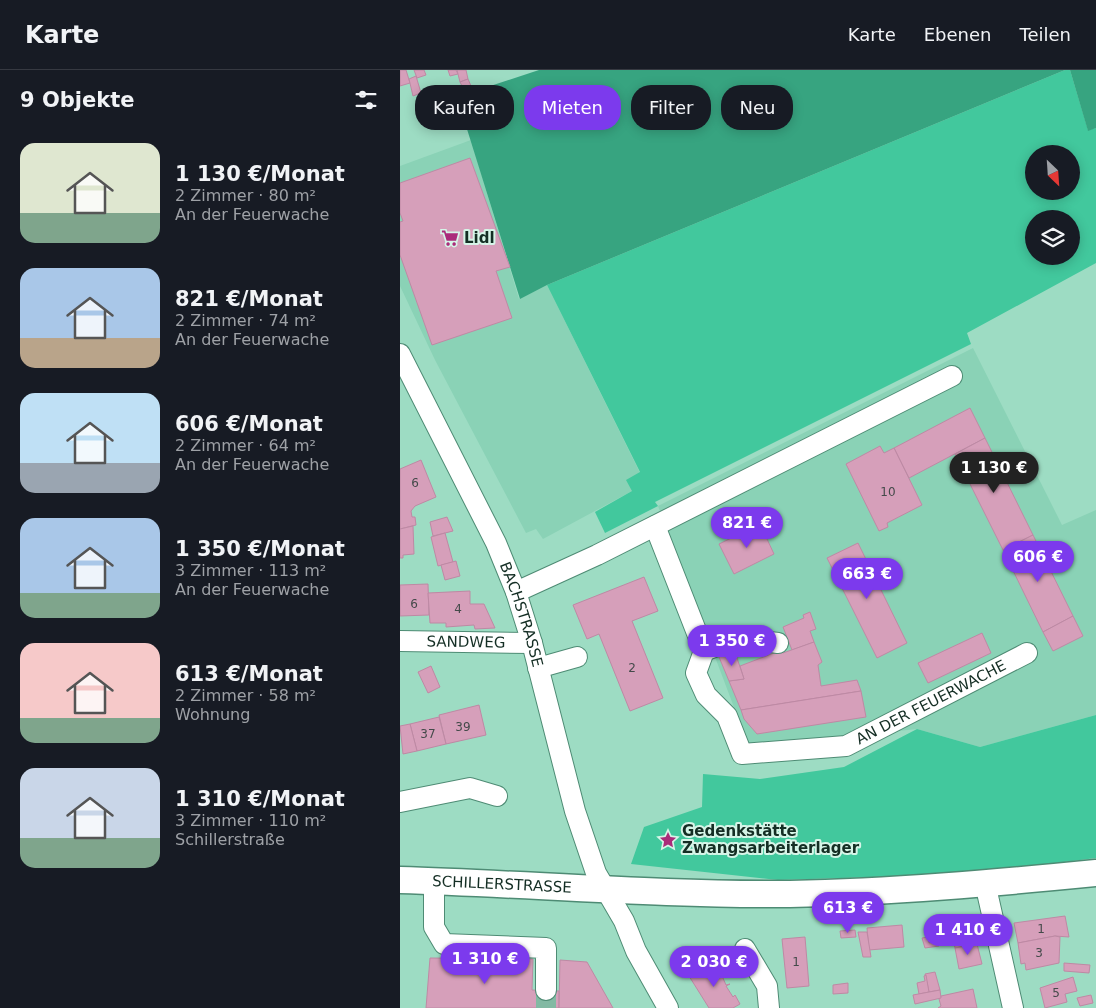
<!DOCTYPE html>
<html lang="de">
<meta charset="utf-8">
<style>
:root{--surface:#171b24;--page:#20242c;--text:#f1f3f6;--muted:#9ea1a6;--line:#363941;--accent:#7c3aed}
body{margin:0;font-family:"DejaVu Sans",sans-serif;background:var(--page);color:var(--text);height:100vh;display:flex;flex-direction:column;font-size:19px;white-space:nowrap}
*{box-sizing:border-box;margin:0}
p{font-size:16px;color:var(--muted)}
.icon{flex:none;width:28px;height:28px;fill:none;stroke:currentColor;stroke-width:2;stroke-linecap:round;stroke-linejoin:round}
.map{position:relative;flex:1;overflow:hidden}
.details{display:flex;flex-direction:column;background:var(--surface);width:400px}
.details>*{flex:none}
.banner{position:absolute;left:15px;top:15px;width:475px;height:45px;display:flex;gap:10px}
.needle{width:32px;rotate:155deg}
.buttons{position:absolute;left:625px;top:75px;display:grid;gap:10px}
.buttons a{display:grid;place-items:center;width:55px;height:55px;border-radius:50%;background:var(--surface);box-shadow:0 2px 12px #0003;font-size:25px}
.price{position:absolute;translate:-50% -42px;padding:0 11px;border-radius:18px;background:var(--accent);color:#fff;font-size:16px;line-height:32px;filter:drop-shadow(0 1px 2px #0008)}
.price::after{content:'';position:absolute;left:50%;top:30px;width:15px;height:11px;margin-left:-8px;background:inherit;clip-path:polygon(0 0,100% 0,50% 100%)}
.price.current{background:#222;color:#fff}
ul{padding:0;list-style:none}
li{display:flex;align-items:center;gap:15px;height:125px;padding:0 20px}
li span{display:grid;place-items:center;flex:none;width:140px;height:100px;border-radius:15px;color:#555}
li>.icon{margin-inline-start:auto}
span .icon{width:60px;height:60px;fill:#fffc;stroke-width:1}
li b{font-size:21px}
h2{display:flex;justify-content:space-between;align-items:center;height:60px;padding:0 20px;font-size:21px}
.pill{padding:0 18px;border-radius:20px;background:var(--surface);box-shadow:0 2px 12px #0003;font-size:18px;line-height:45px}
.pill.current{background:var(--accent);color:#fff}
header{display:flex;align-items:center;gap:30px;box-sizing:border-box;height:70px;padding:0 25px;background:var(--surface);border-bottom:1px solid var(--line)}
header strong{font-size:24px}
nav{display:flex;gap:28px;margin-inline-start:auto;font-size:18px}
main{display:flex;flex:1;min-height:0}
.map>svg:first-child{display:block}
.built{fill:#8ad2b6}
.green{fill:#42c89d;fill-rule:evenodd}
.forest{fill:#37a480}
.building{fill:#d69fba;stroke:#be89a4}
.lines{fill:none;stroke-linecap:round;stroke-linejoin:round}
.minor-tunnel{stroke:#82b9a3;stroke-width:20;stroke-dasharray:20 10;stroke-linecap:butt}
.minor-casing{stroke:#4e8b74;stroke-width:22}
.major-casing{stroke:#4e8b74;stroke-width:29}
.minor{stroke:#fff;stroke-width:20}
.major{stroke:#fff;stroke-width:26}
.labels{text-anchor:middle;stroke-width:4;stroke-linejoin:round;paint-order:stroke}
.number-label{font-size:12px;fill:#444a4a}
.poi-label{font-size:15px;font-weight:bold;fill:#142e24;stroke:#d6f5e8;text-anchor:start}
.street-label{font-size:15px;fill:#142e24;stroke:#d6f5e8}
</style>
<header>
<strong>Karte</strong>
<nav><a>Karte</a><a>Ebenen</a><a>Teilen</a></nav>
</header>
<main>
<section class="details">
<h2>9 Objekte<svg class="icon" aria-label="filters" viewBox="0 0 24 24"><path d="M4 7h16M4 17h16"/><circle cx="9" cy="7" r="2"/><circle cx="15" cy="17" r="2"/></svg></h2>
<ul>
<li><span style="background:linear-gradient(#dfe7d0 70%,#7fa58c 0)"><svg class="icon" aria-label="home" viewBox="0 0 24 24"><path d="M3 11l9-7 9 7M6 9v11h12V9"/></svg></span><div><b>1 130 €/Monat</b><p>2 Zimmer · 80 m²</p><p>An der Feuerwache</p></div></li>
<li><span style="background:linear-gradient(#a9c7e8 70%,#b9a48a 0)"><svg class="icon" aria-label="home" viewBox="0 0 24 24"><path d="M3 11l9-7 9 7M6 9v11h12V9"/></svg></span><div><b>821 €/Monat</b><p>2 Zimmer · 74 m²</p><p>An der Feuerwache</p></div></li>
<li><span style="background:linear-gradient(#bfe0f5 70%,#9aa5b1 0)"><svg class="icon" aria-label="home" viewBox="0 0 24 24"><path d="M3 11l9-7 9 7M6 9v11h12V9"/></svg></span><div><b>606 €/Monat</b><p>2 Zimmer · 64 m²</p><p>An der Feuerwache</p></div></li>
<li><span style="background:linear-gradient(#a9c7e8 75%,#7fa58c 0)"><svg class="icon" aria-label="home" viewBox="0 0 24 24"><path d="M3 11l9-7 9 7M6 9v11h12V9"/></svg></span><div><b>1 350 €/Monat</b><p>3 Zimmer · 113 m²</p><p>An der Feuerwache</p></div></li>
<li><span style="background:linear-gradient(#f6c9c9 75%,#7fa58c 0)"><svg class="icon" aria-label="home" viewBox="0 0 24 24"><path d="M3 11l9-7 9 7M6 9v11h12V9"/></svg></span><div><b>613 €/Monat</b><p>2 Zimmer · 58 m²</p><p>Wohnung</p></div></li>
<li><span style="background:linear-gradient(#c9d6e8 70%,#7fa58c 0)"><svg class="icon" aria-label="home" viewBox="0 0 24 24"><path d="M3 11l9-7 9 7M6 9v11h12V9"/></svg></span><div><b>1 310 €/Monat</b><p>3 Zimmer · 110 m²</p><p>Schillerstraße</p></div></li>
</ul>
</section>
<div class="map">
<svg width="696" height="938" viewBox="0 0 696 938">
<rect width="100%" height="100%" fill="#9ddcc3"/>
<g class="built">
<path d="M71 70 119 229 147 215 240 403 232 421 143 469 136 459 126 463 35 290 0 216V96Z"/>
<path d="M573 278 662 455 696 440V645L580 677 517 659 349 677 258 436Z"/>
</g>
<g class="green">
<path d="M665 0H670L688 60 696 58V193L567 263 571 274 255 432 258 436 205 463 195 442 232 421 226 410 240 402 147 215ZM634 84H671V121H634ZM634 149H671V186H634Z"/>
<path d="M696 645V788L569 804 378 810 231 794 244 757 302 737 303 704 360 709 444 697 517 659 580 677Z"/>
</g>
<g class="forest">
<path d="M139 0H665L147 215 120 229 57 27Z"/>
<path d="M670 0H696V58L688 61Z"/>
</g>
<g class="building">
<path d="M0 0H6L10 13 0 16Z"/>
<path d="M14 0H24L26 5 17 8Z"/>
<path d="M48 0H56L58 4 50 6Z"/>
<path d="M57 0H66L68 9 60 12Z"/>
<path d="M16 6 21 23 13 26 9 9Z"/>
<path d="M68 9 71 16 64 20 60 12Z"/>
<path d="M70 88 110 197 96 201 112 248 32 275 0 185V152L3 151 0 143V113Z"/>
<path d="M570 338 585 368 509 408 494 378Z"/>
<path d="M585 368 633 465 603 480 555 384Z"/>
<path d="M480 376 484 383 494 378 522 435 487 453 488 457 479 461 446 394Z"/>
<path d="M21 390 36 427 15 436 11 441 12 447H15L16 455 0 459V399Z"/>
<path d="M47 447 53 461 33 466 30 452Z"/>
<path d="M360 454 374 484 334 504 319 474Z"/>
<path d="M13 456 14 484 3 485V488H0V459Z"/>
<path d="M45 463 53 492 38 496 31 467Z"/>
<path d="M633 465 673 546 643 562 603 480Z"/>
<path d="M458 473 507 573 477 588 427 488Z"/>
<path d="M56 491 60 506 45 510 41 495Z"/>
<path d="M244 507 258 541 232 551 263 628 230 641 199 564 187 569 173 535Z"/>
<path d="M28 514 29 545 0 546V515Z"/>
<path d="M70 521V534H84L95 558 75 559 74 555 46 557V553H30L28 523Z"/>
<path d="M410 542 416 559 410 561 414 572 392 580 383 557 404 548 403 545Z"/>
<path d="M673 546 683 566 653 581 643 562Z"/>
<path d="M582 563 591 583 528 613 518 593Z"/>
<path d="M414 572 422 592 418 595 421 616 457 610 461 621 341 640 329 611 344 609 340 596 382 580 383 583Z"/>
<path d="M330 583 336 585 344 609 329 611 319 587Z"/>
<path d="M31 596 40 617 28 623 18 602Z"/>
<path d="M461 621 466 647 357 664 344 649 341 640Z"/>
<path d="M79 635 86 665 46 674 39 645Z"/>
<path d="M39 647 46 674 17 681 10 654Z"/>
<path d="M10 654 17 681 3 684 0 656Z"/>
<path d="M665 846 669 867 655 866 618 873 614 853Z"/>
<path d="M573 854 577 874 555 878 551 859Z"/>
<path d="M502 855 504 877 469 880 467 858Z"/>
<path d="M455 860 456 867 441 868 440 861Z"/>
<path d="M536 861 538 871 529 873 527 863Z"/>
<path d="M458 862H467L471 887H463Z"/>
<path d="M655 866 660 867 659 893 626 900 625 893 621 894 618 873Z"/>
<path d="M405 867 409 916 387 918 382 869Z"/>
<path d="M528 867 529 873 538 871 539 876 525 878 522 868Z"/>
<path d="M577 874 582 894 559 899 555 878Z"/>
<path d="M30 888 133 889 132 920 159 921V938H26Z"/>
<path d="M160 890 187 892 213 938H159Z"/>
<path d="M316 892 326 915 330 914 326 916 333 927 335 925 340 934 333 938H309L289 906Z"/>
<path d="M664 893 690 895 689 903 664 901Z"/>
<path d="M535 902 540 920 529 922 525 904Z"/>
<path d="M526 905 529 922 519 924 517 913 525 911 524 906Z"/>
<path d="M673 907 677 921 665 924 667 932 645 938 640 918Z"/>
<path d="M448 913V923L433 924V915Z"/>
<path d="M573 919 577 938H538L541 936 539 929 541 926Z"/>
<path d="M540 920 541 928 515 934 513 925Z"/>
<path d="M691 925 693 933 680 936 677 928Z"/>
</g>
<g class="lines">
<path class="minor-tunnel" d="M146 938V920"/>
<g class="minor-casing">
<g id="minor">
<path id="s1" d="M0 284 96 473 116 522 132 573 175 741 196 803 224 851 236 881 268 938"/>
<path d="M255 456 304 581 338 568 378 573"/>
<path d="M116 522 197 485 552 306"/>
<path id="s2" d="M0 571 132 573"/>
<path id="s3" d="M304 581 296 603 306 625 327 646 342 684 446 676 627 583"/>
<path d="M138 598 177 587"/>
<path d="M0 732 70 718 97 726"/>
<path d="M34 811V857L44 874 146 878V920"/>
<path d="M585 813 613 938"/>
<path d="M345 879 367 916 369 938"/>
</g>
</g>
<g class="major-casing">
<g id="major">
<path id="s4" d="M0 810C130 814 260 825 390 824 492 822 594 813 696 803"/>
</g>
</g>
<use href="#minor" class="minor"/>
<use href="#major" class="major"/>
</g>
<defs>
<g id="supermarket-bare" transform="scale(1.35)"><path d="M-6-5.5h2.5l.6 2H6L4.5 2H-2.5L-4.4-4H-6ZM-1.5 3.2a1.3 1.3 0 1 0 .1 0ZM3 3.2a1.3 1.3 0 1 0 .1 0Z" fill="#aa2b7a" stroke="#d6f5e8" stroke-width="2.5" paint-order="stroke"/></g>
<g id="sight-bare" transform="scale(1.35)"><path d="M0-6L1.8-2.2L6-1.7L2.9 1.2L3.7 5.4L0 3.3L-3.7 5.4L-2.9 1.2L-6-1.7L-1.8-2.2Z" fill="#aa2b7a" stroke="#d6f5e8" stroke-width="2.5" paint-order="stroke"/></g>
</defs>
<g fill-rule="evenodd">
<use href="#supermarket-bare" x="50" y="168"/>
<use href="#sight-bare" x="268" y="770"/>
</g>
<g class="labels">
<g class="number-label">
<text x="15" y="417">6</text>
<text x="488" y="426">10</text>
<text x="14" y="538">6</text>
<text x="58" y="543">4</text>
<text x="232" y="602">2</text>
<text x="63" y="661">39</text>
<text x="28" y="668">37</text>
<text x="641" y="863">1</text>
<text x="639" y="887">3</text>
<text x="396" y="896">1</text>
<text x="656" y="927">5</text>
</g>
<g class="poi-label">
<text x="64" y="173">Lidl</text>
<text x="282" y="766">Gedenkstätte<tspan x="282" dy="17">Zwangsarbeiterlager</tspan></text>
</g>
<g class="street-label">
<text dy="5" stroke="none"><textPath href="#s1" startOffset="288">BACHSTRASSE</textPath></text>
<text dy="5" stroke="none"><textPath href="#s2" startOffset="66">SANDWEG</textPath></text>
<text dy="5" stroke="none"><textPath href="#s3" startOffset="318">AN DER FEUERWACHE</textPath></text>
<text dy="5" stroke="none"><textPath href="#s4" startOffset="102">SCHILLERSTRASSE</textPath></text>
</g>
</g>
</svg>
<div class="buttons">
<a><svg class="needle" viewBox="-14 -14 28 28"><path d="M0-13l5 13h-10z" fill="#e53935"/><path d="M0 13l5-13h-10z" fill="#9ea1a6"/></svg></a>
<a><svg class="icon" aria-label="layers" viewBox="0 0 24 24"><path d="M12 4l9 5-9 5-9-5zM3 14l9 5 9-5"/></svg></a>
</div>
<b class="price current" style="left:594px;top:424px">1 130 €</b>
<b class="price" style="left:347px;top:479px">821 €</b>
<b class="price" style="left:638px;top:513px">606 €</b>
<b class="price" style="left:467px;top:530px">663 €</b>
<b class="price" style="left:332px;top:597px">1 350 €</b>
<b class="price" style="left:448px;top:864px">613 €</b>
<b class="price" style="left:568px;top:886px">1 410 €</b>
<b class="price" style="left:85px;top:915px">1 310 €</b>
<b class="price" style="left:314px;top:918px">2 030 €</b>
<div class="banner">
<a class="pill">Kaufen</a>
<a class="pill current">Mieten</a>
<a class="pill">Filter</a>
<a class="pill">Neu</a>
</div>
</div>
</main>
